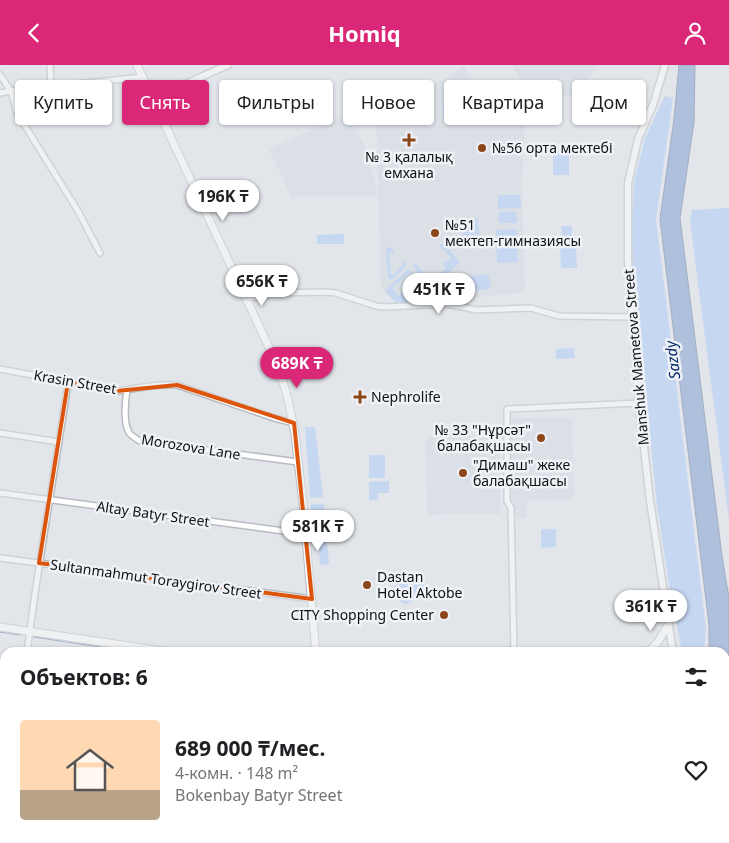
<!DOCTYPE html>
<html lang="ru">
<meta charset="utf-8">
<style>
:root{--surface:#fff;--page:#f2f2f2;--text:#202124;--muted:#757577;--accent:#db2777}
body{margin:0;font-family:"Noto Sans",sans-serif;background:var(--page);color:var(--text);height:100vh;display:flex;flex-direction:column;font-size:19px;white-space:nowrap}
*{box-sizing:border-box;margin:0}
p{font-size:16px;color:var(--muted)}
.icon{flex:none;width:28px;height:28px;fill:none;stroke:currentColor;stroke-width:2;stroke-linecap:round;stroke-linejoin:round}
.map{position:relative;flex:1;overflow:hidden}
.panel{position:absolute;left:0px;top:582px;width:730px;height:196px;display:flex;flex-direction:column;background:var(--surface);border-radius:15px 15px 0 0;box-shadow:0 1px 4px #0004}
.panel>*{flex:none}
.hud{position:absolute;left:15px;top:15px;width:700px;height:45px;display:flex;gap:10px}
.price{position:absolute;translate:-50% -42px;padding:0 11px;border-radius:18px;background:#fff;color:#222;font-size:16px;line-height:32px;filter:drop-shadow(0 1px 2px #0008)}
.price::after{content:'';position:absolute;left:50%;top:30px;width:15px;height:11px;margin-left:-8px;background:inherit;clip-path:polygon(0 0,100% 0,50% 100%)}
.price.on{background:var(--accent);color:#fff}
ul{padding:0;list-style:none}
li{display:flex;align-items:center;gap:15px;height:125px;padding:0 20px}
li span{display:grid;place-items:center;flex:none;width:140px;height:100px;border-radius:5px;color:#555}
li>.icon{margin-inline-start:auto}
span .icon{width:60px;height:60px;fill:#fffc;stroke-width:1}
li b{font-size:21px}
h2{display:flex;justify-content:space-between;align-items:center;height:60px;padding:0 20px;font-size:21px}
.pill{padding:0 18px;border-radius:5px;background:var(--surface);box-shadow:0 1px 4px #0004;font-size:18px;line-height:45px}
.pill.on{background:var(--accent);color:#fff}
header{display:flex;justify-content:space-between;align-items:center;height:65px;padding:0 20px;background:var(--accent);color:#fff;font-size:22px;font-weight:700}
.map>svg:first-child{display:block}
.built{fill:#d2d9e4}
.green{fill:#a5c5fd}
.water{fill:#7192cd;stroke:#546b95}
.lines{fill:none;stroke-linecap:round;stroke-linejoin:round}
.stream{stroke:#546b95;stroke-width:1}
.minor-casing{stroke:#b8bbc0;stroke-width:8}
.tertiary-casing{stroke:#b8bbc0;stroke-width:9}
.secondary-casing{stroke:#b8bbc0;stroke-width:9}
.minor{stroke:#fff;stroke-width:5}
.tertiary{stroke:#fff;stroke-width:6}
.secondary{stroke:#fff;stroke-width:7}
.marked{fill:none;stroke:#dd550c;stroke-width:4;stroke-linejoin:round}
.poi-dot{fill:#8b471a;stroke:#eff2f7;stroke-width:2}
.labels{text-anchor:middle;stroke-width:5;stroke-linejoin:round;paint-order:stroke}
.poi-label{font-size:14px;fill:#0f1012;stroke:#eff2f7;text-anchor:start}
.street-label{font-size:14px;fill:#0f1012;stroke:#eff2f7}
.water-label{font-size:15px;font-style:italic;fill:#03266a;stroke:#eff2f7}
</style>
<header><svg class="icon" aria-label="back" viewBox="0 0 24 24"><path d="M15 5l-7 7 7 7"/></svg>Homiq<svg class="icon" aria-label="person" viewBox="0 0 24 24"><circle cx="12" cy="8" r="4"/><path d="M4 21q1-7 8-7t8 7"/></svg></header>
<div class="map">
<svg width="729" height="778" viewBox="0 0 729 778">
<rect width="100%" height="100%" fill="#e2e5ea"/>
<g class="built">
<path d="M512 0H599L575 30 531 34Z"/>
<path d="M464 1 484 41 525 43 522 127 525 227 464 234 458 232 396 238 381 222 376 42 439 17Z"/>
<path d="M347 49 368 87 377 131 291 132 269 84Z"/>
<path d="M510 353H572L574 434 527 435 526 453 515 454 514 442 511 435Z"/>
<path d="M499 370 500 449 427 450 426 372Z"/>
<path d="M450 774H522L515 778H463Z"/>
<path d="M582 774H673L676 778H585Z"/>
</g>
<g class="green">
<path d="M285 21 290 31 270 40 265 30Z"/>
<path d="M258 29 264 42 239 54 233 40Z"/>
<path d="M665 31 673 33 656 154 706 564 704 587H682L669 519 657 440 633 201 632 158 634 117 645 73Z"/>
<path d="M443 36H455L456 54 443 55Z"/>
<rect x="553" y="85" width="16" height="25"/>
<path d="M498 130H520L521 143 498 144Z"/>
<path d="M729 143V455L690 157 692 145Z"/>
<path d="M499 147H516L517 158H499Z"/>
<path d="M478 153 480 182 464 183 461 154Z"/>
<path d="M561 161H572V180H576L577 203H561L560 181 562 180Z"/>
<path d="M517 164 518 197 497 198 496 165Z"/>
<path d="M344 169V179H317V170Z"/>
<path d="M441 179 445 180 459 196 458 199 444 212H442L439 209 446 203 443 199 451 193 439 180Z"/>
<path d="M389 181 394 187 393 189 390 187 389 188 391 209H394L403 200 401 198 403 196 406 200 405 202 391 215 388 212 386 185Z"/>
<path d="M415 198 428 213 432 210 436 215 435 221 430 220 414 203 413 200Z"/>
<path d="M407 205H410L413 207 411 209 409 208 392 223 399 231 416 216 412 210 414 209 422 217 420 219 418 217 412 222 420 231 427 232 429 229 422 221 424 219 432 227 443 217 445 219 437 226 441 230V234L396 238 385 226Z"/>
<path d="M486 209 489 212 491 221 488 224 464 227 460 224 459 215 461 213Z"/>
<path d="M574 283 575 293 556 294V284Z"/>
<path d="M305 362H315L323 432 310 433Z"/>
<rect x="369" y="390" width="16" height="23"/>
<path d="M389 416V428H378V435H369V417Z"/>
<path d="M311 439H324L329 499 320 500 317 459H312Z"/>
<path d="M541 464H556V482L541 483Z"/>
<path d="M424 512 425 524C421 528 417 534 413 536 396 546 396 523 396 513Z"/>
</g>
<path class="water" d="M679 0H695L694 57 680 153 722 491 729 533V650L725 643V588L709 587V560L660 154 674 54Z"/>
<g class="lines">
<g class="stream">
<path d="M0 567 20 570"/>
<path d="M34 572 139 588"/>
</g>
<g class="minor-casing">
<g id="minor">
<path d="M50 0 51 22"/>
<path d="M0 10 11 26 17 48 78 146 100 188"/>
<path d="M0 28 11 26 142 12"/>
<path d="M246 234 276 228 325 227 336 228 376 241 385 242 447 239 477 245 531 243 559 251 632 252"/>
<path d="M0 304 117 326C138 324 155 318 177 320L274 353 294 358"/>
<path d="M127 325C125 337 123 360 130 369 133 372 137 374 140 376L298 397"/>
<path d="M0 368 59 377"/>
<path d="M0 428 306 469"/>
<path d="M0 493 312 534"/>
<path d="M27 588C38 497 55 407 68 317"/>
<path d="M514 588 511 443 507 436V344L639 338"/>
<path d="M0 636 5 637"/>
<path d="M0 711H5"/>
<path d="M43 774 46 778"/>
<path d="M140 774 143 778"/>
<path d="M235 774 237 778"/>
<path d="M408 774 438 778"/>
<path d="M528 778 535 774"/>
</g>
</g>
<g class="tertiary-casing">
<g id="tertiary">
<path d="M665 0 653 40 638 74 628 118V195L639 338 650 436 673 588"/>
<path d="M152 34 228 0"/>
</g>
</g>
<g class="secondary-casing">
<g id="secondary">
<path d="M137 0 266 276 280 308 287 330 295 369 303 438 316 588"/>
<path d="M0 562 176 588"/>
<path d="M647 588 657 578 669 559"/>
<path d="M725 599H729"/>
<path d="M725 610H729"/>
<path d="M725 674 729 681"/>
<path d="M303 774 304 778"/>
<path d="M90 778 95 774"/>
</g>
</g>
<use href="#minor" class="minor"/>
<use href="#tertiary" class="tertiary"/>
<use href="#secondary" class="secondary"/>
</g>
<path d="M0 0H729V778H0ZM68 317 117 326 177 320 294 358 312 534 39 498Z" fill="#e2e5ea" fill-opacity=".55" fill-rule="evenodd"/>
<path class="marked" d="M68 317 117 326 177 320 294 358 312 534 39 498Z"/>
<g class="poi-dot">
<path d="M406.5 67.5h5v5h5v5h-5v5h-5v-5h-5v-5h5z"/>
<circle cx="482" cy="83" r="5"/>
<circle cx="435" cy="168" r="5"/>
<path d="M357.5 324.5h5v5h5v5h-5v5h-5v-5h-5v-5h5z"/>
<circle cx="541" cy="373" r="5"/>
<circle cx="463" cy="408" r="5"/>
<circle cx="367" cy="520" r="5"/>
<circle cx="444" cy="550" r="5"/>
</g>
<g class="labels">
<g class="poi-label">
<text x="492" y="88">№56 орта мектебі</text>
<text x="409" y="97" text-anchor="middle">№ 3 қалалық<tspan x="409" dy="16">емхана</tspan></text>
<text x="445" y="165">№51<tspan x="445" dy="16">мектеп-гимназиясы</tspan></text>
<text x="371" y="337">Nephrolife</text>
<text x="531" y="370" text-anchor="end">№ 33 "Нұрсәт"<tspan x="531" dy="16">балабақшасы</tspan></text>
<text x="473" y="405">"Димаш" жеке<tspan x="473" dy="16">балабақшасы</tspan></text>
<text x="377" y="517">Dastan<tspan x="377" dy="16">Hotel Aktobe</tspan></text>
<text x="434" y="555" text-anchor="end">CITY Shopping Center</text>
</g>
<g class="street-label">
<text transform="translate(636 292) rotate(-95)" y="5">Manshuk Mametova Street</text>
<text transform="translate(75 317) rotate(10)" y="5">Krasin Street</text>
<text transform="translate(191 382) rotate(9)" y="5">Morozova Lane</text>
<text transform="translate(153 449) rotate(8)" y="5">Altay Batyr Street</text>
<text transform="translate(156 514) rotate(8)" y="5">Sultanmahmut Toraygirov Street</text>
</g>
<g class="water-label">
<text transform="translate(673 295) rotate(-97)" y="5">Sazdy</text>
</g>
</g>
</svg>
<b class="price" style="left:223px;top:157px">196K ₸</b>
<b class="price" style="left:262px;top:242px">656K ₸</b>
<b class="price" style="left:439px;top:250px">451K ₸</b>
<b class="price on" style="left:297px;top:324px">689K ₸</b>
<b class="price" style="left:318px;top:487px">581K ₸</b>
<b class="price" style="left:651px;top:567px">361K ₸</b>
<div class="hud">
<a class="pill">Купить</a>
<a class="pill on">Снять</a>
<a class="pill">Фильтры</a>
<a class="pill">Новое</a>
<a class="pill">Квартира</a>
<a class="pill">Дом</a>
</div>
<section class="panel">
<h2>Объектов: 6<svg class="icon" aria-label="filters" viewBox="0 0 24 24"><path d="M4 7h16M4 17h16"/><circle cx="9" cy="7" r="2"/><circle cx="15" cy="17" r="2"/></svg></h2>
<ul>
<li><span style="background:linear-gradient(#ffd9b3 70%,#b9a48a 0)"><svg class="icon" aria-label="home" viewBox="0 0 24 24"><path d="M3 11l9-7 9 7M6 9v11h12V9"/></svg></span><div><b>689 000 ₸/мес.</b><p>4-комн. · 148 m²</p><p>Bokenbay Batyr Street</p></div><svg class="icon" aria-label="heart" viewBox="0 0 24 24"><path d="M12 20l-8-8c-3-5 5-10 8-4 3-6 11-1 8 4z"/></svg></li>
</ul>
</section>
</div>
